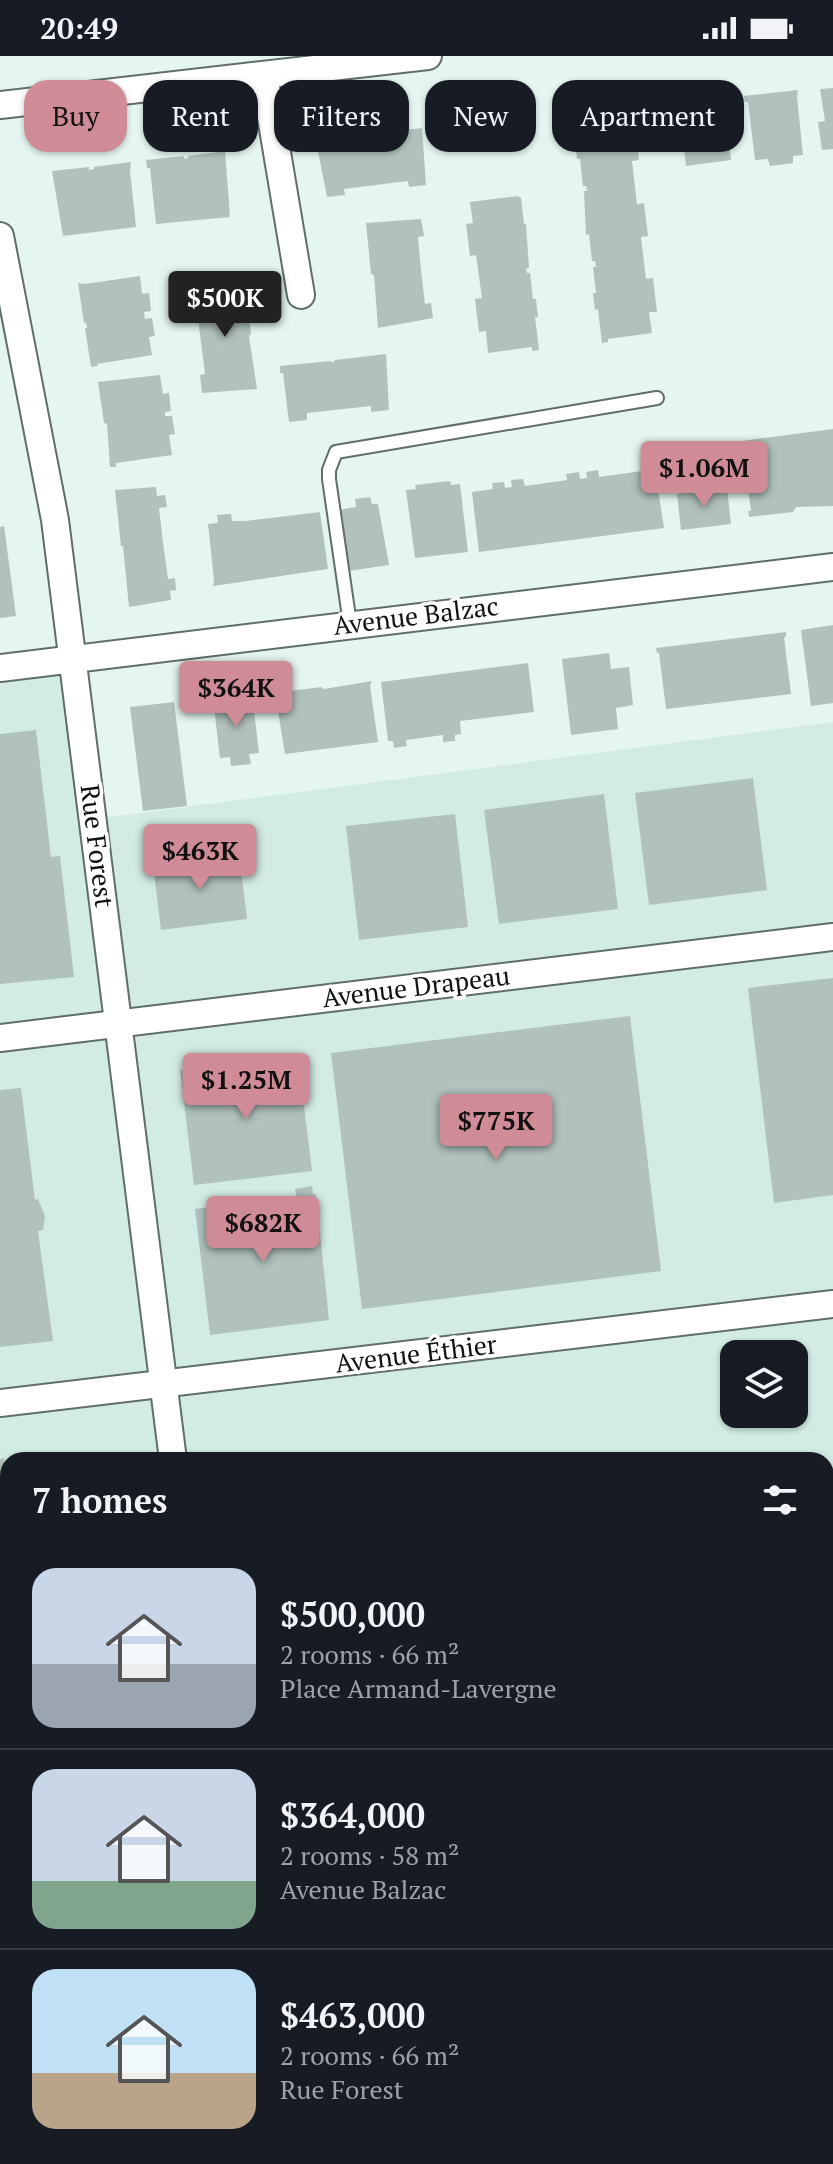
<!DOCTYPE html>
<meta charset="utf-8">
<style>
:root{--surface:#171b24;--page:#20242c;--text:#f1f3f6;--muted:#9ea1a6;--line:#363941;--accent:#d08c96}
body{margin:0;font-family:"PT Serif",serif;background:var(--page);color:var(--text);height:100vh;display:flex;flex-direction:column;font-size:30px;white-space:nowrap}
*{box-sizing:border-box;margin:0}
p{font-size:26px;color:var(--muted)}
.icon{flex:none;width:44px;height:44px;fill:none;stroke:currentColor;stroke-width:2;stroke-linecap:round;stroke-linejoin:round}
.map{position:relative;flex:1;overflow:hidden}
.sheet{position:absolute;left:0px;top:1396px;width:834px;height:712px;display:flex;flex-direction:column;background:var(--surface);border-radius:24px 24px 0 0;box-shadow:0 2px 6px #0004}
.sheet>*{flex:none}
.guide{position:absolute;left:24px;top:24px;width:786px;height:72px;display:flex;gap:16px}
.buttons{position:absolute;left:720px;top:1284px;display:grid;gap:16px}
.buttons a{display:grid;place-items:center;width:88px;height:88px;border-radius:16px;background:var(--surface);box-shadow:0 2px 6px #0004;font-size:40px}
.price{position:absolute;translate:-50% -68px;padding:0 18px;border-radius:8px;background:var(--accent);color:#111;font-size:26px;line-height:52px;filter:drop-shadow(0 2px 4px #0008)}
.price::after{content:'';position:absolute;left:50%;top:48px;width:24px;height:18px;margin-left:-12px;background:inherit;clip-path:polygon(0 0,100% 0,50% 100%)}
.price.active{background:#222;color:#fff}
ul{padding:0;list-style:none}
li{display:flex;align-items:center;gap:24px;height:200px;padding:0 32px}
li+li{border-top:2px solid var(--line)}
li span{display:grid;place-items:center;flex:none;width:224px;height:160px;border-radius:24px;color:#555}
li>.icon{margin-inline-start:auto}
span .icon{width:96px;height:96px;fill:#fffc;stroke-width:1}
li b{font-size:34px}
h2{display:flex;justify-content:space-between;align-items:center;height:96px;padding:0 32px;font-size:34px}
.pill{padding:0 28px;border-radius:24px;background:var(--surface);box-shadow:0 2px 6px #0004;font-size:28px;line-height:72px}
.pill.active{background:var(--accent);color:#111}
.status{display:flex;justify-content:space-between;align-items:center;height:56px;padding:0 40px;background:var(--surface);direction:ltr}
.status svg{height:22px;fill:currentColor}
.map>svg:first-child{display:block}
.built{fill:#d2ece3;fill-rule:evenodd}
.building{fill:#b1c2bd}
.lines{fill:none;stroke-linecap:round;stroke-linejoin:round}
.service-casing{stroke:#5f6e69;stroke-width:16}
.minor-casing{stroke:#5f6e69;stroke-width:30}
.service{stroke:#fff;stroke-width:12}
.minor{stroke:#fff;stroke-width:26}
.labels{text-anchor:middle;stroke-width:7;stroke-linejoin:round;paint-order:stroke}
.street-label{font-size:26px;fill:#0e1412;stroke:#fff}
</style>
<div class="status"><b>20:49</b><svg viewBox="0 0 49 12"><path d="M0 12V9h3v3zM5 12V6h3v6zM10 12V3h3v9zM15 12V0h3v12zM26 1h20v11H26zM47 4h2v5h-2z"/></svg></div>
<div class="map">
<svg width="833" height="2108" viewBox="0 0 833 2108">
<rect width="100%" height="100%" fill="#e5f6f1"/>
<path class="built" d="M72 602 94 763 833 666V2104L798 2108H0V612ZM734 1298H794V1358H734ZM8 1404H826V2100H8Z"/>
<g class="building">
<path d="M833 32V93L822 94 818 66 825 65 820 33Z"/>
<path d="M798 34 797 41 803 99 793 100V107L770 110 768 103 755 104 748 46H745L744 40Z"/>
<path d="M725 44 731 104 686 110 679 49Z"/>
<path d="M628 47 629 54H626L628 72 636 71 639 104 632 105 637 148 644 147 648 180 641 181 646 223 653 222 657 256H649L652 277 608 283V286L602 287 598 253 595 254 593 237H596L593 211H596L595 205H592L589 178 586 179 584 135H587L586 130H583L580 103H577L575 87 578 86 575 53Z"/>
<path d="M422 72 426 129 409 131 408 125 344 133 345 139 327 141 316 85 367 79V81L372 80 371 78Z"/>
<path d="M225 95 230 161 156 168 150 112H147L146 104 184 100V103L188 102V100Z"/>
<path d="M131 106 130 115 136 171 63 180 52 115 89 111V114L94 113V111Z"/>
<path d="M517 140 521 142 524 168H526L529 212H526L527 217H530L533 243H536L538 261H535L539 294 532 295V291L488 297 486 275 479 276 475 243 482 242 476 199 470 200 466 168 473 167 470 146Z"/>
<path d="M421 163 424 180 418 181 421 214 425 248 431 247 433 262 378 272 374 219 371 218 366 167Z"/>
<path d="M140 220 142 238 149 237 151 255 144 256 145 263 152 262 155 280 149 281 152 299 97 308 98 310 91 311 85 272H87L86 267H84L78 227 85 228Z"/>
<path d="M245 227 251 278 249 280 257 333 202 337 200 319 205 318 197 254H192L189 236 240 230V228Z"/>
<path d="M386 298 389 354 371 356V350L307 357V364L289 366 283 317H280V310L331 305 332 307 335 304Z"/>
<path d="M160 319 163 338 169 337 171 355 165 356V360H172L175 378 169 379 172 399 116 407V411H110L107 368 104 367 98 326Z"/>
<path d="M833 373V450L796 451 793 456 749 461 748 455H751L742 385Z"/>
<path d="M654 408 664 472 479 496 472 436 493 433 492 427 504 426 505 432 512 431 511 424 523 423 525 430 567 424 566 418 579 416 580 423 587 422 586 416 598 414 599 421 642 415 641 409Z"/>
<path d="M450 425 451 429 460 428 468 496 415 502 406 434 416 433 415 429Z"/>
<path d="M156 431 157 440 165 439 167 451 159 452 163 487 168 523 175 522 176 534 170 535 171 544 129 551 123 490H121L115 434Z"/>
<path d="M727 432 731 468 681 474 677 438Z"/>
<path d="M370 441 372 448H378L389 509 348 515 338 454 356 451 355 443Z"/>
<path d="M320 456 328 513 213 530 214 524 208 468 218 467 217 459 231 458 232 465H245Z"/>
<path d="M4 470 16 560 0 562V471Z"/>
<path d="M833 569V647L811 650 801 574Z"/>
<path d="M786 576V581H784L791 638 666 653 659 597H657L656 592Z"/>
<path d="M609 597 611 613 629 611 633 649 616 652 618 673 571 679 562 603Z"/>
<path d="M528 607 534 656 460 665 461 678 455 679V685L443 686V679L406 684 407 690 394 692 393 685H388L381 626Z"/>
<path d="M372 625 370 630 378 686 285 698 275 637 321 631 324 633Z"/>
<path d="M252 638 259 697 249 698 251 708 231 710 230 701 220 702 213 643Z"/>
<path d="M174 646 187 750 143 755 130 651Z"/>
<path d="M36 674 51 801 60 800 74 921 0 928V678Z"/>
<path d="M753 722 767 834 649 849 635 737Z"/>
<path d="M604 738 618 853 499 868 484 754Z"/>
<path d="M455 758 468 871 359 884 346 770Z"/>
<path d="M239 797 247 863 161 874 153 808Z"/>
<path d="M833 922V1139L774 1147 748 932Z"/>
<path d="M630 960 661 1215 362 1253 331 997Z"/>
<path d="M298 1001 312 1115 194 1129 180 1014Z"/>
<path d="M21 1032 35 1144 38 1143 45 1160 43 1174 38 1175 53 1285 0 1291V1034Z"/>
<path d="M312 1130 313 1138H316L329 1264 210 1279 195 1153 296 1140 295 1133Z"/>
<path d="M4 1402 8 1432V1508L0 1509V1403Z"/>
<path d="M8 1514V1573L6 1574 0 1515Z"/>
<path d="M8 1734V1847L0 1848V1735Z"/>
<path d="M833 1775V1881L826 1882V1776Z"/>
<path d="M8 1867V1981L0 1982V1868Z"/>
<path d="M826 1998H833V2101L826 2102Z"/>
<path d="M84 2100H203L204 2108H21Z"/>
<path d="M323 2100H415L416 2108H324Z"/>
<path d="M499 2100H620L621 2108H500Z"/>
<path d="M650 2100H771L772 2108H651Z"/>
<path d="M804 2100H824L825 2102 805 2104Z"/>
</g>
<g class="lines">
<g class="service-casing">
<path id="service" d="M350 568 329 423V414L336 396 657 342"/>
</g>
<g class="minor-casing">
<g id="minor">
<path d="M264 19 301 239"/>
<path d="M0 49 428 0"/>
<path d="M0 180 55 464 173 1404"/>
<path d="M0 612 833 511"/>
<path d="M0 982 833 881"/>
<path d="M0 1347 833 1248"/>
<path d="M826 1588 833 1587"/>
<path d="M0 1684 8 1683"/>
<path d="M826 1942H833"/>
<path d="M0 2038 8 2037"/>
<path d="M259 2100 260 2108"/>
</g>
</g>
<use href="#service" class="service"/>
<use href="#minor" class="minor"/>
</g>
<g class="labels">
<g class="street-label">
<text transform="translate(416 560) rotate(-7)" y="9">Avenue Balzac</text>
<text transform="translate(97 790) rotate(83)" y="9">Rue Forest</text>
<text transform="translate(416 931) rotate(-7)" y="9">Avenue Drapeau</text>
<text transform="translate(416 1298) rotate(-7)" y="9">Avenue Éthier</text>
</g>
</g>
</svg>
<div class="buttons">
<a><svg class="icon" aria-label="layers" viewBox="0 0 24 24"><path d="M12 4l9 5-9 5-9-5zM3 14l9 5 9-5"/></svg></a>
</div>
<b class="price active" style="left:225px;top:283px">$500K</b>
<b class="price" style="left:704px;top:453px">$1.06M</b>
<b class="price" style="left:236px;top:673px">$364K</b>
<b class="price" style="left:200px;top:836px">$463K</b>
<b class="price" style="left:246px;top:1065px">$1.25M</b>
<b class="price" style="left:496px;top:1106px">$775K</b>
<b class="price" style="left:263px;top:1208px">$682K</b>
<div class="guide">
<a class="pill active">Buy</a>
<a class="pill">Rent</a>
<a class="pill">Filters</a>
<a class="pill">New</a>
<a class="pill">Apartment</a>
</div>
<section class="sheet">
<h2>7 homes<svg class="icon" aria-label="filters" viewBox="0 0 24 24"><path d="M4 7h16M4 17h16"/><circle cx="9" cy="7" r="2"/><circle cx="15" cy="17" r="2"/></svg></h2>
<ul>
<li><span style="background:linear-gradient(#c9d6e8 60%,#9aa5b1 0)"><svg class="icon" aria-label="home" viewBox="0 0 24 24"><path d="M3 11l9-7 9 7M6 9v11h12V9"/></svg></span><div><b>$500,000</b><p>2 rooms · 66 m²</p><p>Place Armand-Lavergne</p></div></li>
<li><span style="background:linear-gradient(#c9d6e8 70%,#7fa58c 0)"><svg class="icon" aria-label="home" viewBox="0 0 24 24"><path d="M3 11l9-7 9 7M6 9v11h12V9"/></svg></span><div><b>$364,000</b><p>2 rooms · 58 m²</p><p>Avenue Balzac</p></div></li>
<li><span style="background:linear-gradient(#bfe0f5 65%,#b9a48a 0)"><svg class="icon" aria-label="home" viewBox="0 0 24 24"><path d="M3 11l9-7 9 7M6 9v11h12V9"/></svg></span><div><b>$463,000</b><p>2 rooms · 66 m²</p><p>Rue Forest</p></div></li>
</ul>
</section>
</div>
